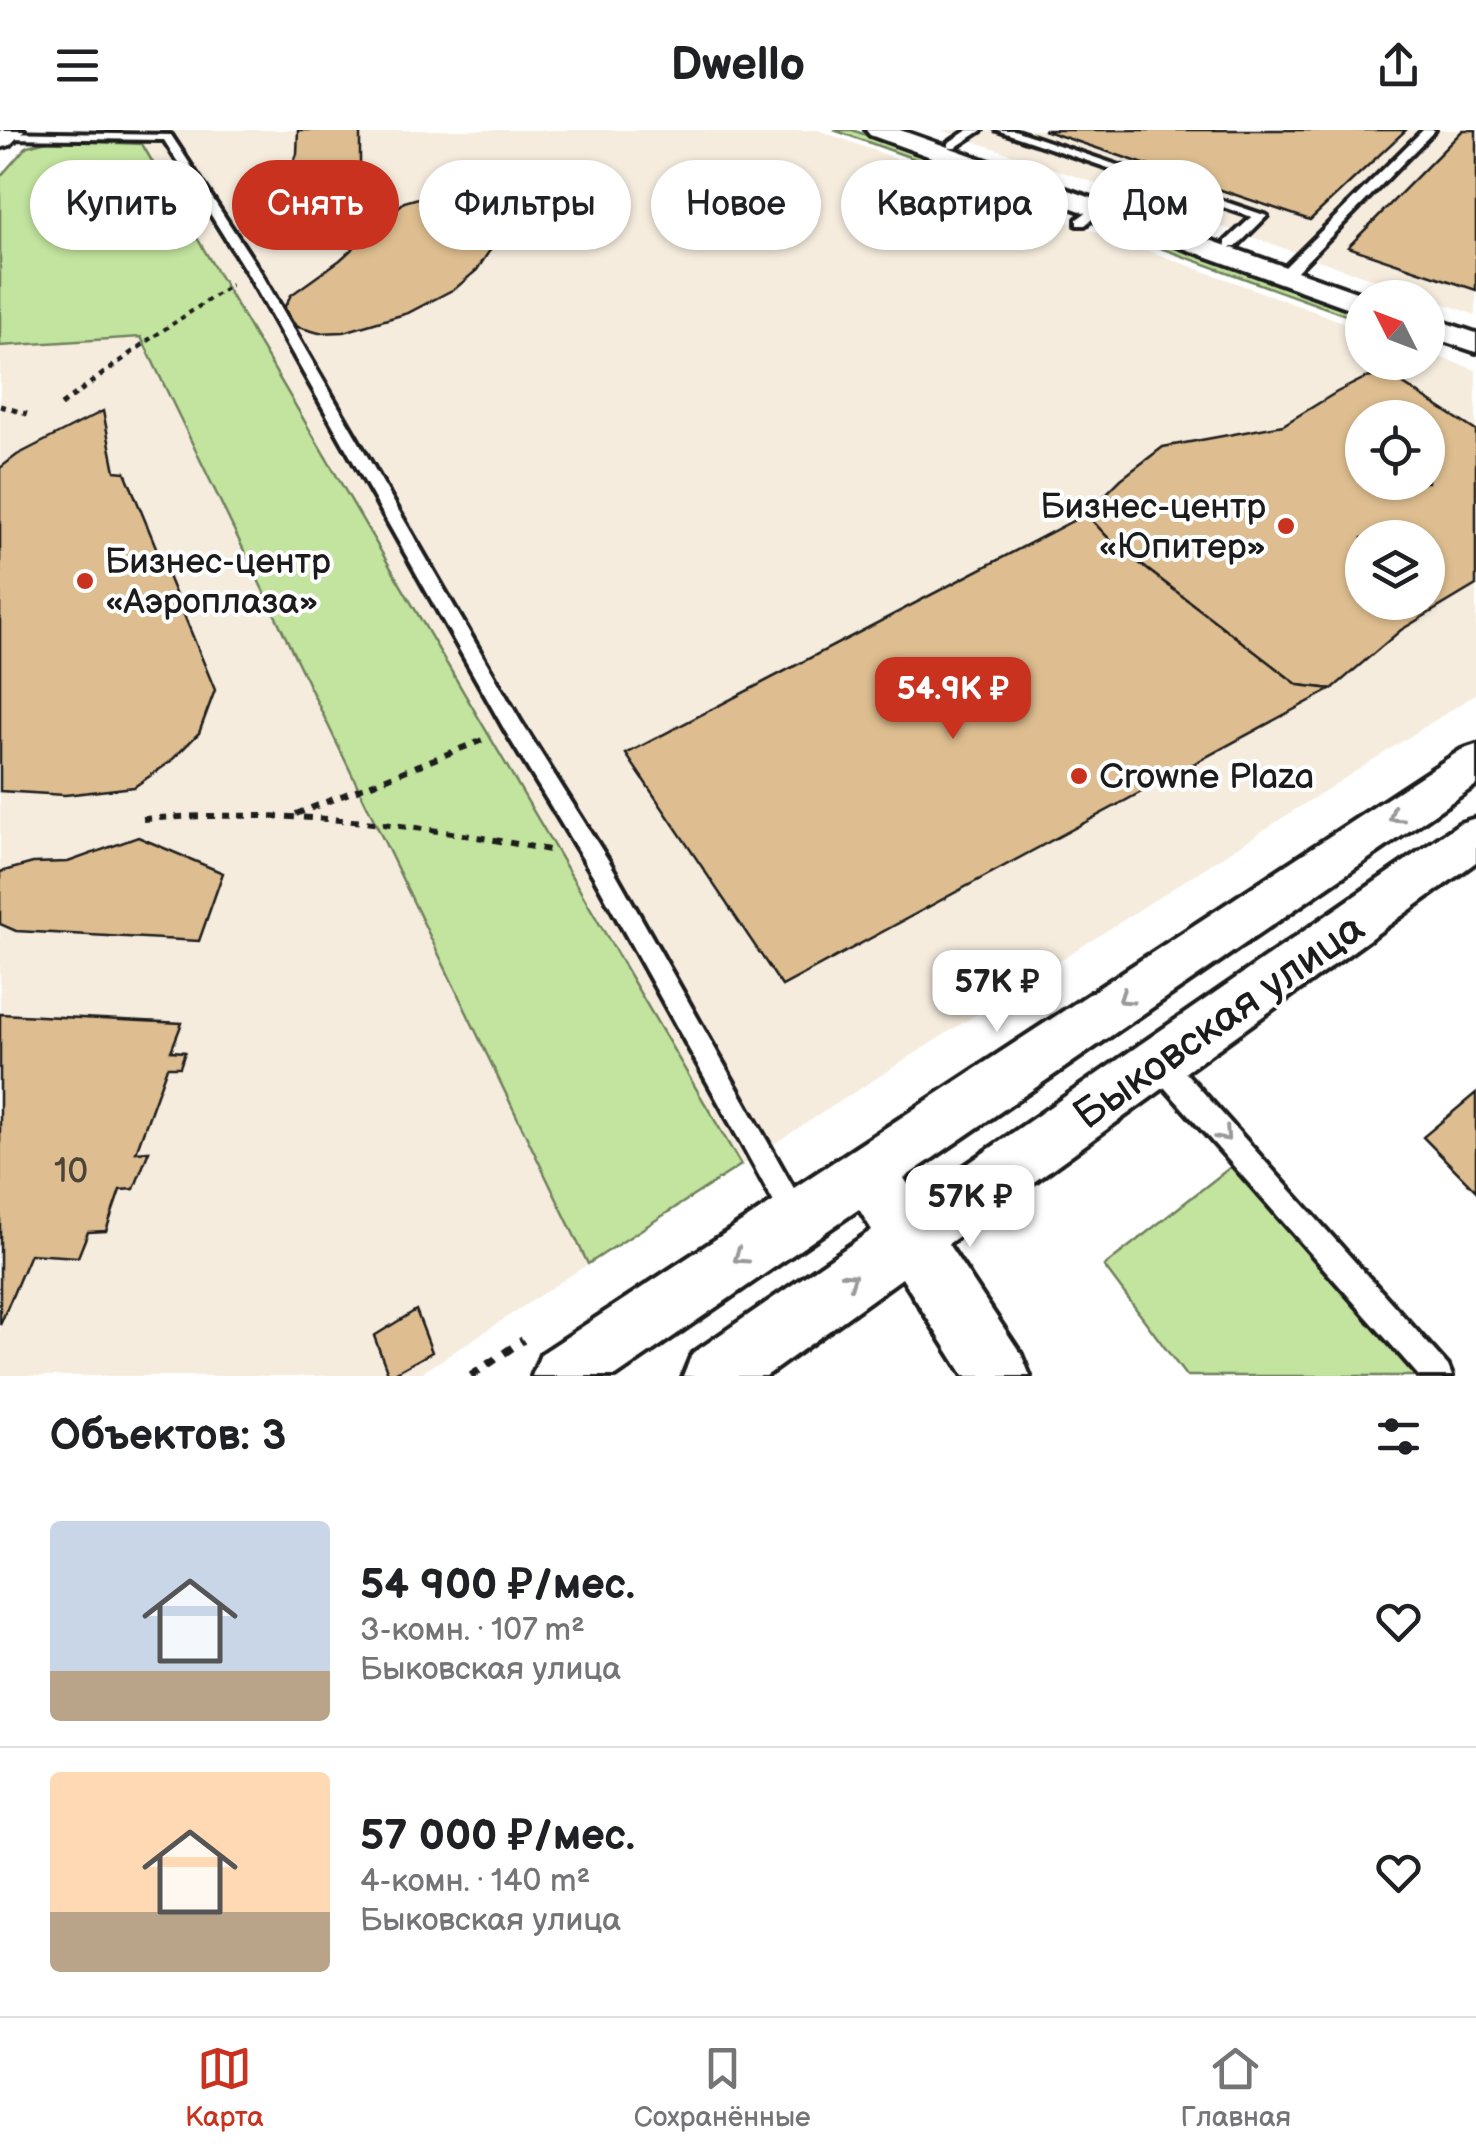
<!DOCTYPE html>
<html lang="ru">
<meta charset="utf-8">
<style>
:root{--surface:#fff;--page:#f6f6f6;--text:#202124;--muted:#757577;--line:#e0e0e0;--accent:#c8321e}
body{margin:0;font-family:"Balsamiq Sans",sans-serif;background:var(--page);color:var(--text);height:100vh;display:flex;flex-direction:column;font-size:38px;white-space:nowrap}
*{box-sizing:border-box;margin:0}
p{font-size:32px;color:var(--muted)}
.icon{flex:none;width:55px;height:55px;fill:none;stroke:currentColor;stroke-width:2;stroke-linecap:round;stroke-linejoin:round}
.map{position:relative;height:1246px;overflow:hidden}
.details{display:flex;flex-direction:column;background:var(--surface);flex:1}
.details>*{flex:none}
.banner{position:absolute;left:30px;top:30px;width:1418px;height:90px;display:flex;gap:20px}
.needle{width:65px;rotate:312deg}
.buttons{position:absolute;left:1345px;top:150px;display:grid;gap:20px}
.buttons a{display:grid;place-items:center;width:100px;height:100px;border-radius:50%;background:var(--surface);box-shadow:0 2px 8px #0004;font-size:50px}
.price{position:absolute;translate:-50% -85px;padding:0 22px;border-radius:20px;background:#fff;color:#222;font-size:32px;line-height:65px;filter:drop-shadow(0 2px 5px #0008)}
.price::after{content:'';position:absolute;left:50%;top:60px;width:30px;height:22px;margin-left:-15px;background:inherit;clip-path:polygon(0 0,100% 0,50% 100%)}
.price.current{background:var(--accent);color:#fff}
ul{padding:0;list-style:none}
li{display:flex;align-items:center;gap:30px;height:250px;padding:0 50px}
li+li{border-top:2px solid var(--line)}
li span{display:grid;place-items:center;flex:none;width:280px;height:200px;border-radius:10px;color:#555}
li>.icon{margin-inline-start:auto}
span .icon{width:120px;height:120px;fill:#fffc;stroke-width:1}
li b{font-size:42px}
h2{display:flex;justify-content:space-between;align-items:center;height:120px;padding:0 50px;font-size:42px}
.chip{padding:0 35px;border-radius:45px;background:var(--surface);box-shadow:0 2px 8px #0004;font-size:35px;line-height:90px}
.chip.current{background:var(--accent);color:#fff}
header{display:flex;justify-content:space-between;align-items:center;height:130px;padding:0 50px;background:var(--surface);font-size:45px;font-weight:700}
.dock{display:flex;justify-content:space-around;align-items:center;height:140px;border-top:2px solid var(--line);background:var(--surface);font-size:28px;color:var(--muted)}
.dock a{display:grid;justify-items:center;gap:5px}
.dock .current{color:var(--accent)}
.map>svg:first-child{display:block}
.built{fill:#f5ecde;fill-rule:evenodd}
.green{fill:#c2e49e;stroke:#6f805d;stroke-width:2.5}
.building{fill:#debe90;stroke:#1c1c1c;stroke-width:2.5;fill-rule:evenodd}
.lines{fill:none;stroke-linecap:round;stroke-linejoin:round}
.service-casing{stroke:#1c1c1c;stroke-width:8}
.minor-casing{stroke:#1c1c1c;stroke-width:8}
.tertiary-casing{stroke:#1c1c1c;stroke-width:8}
.path-far3{stroke:#1c1c1c;stroke-width:4;stroke-dasharray:5 5;stroke-linecap:butt}
.path-far2{stroke:#1c1c1c;stroke-width:5;stroke-dasharray:6 6;stroke-linecap:butt}
.path-far1{stroke:#1c1c1c;stroke-width:6;stroke-dasharray:8 8;stroke-linecap:butt}
.path{stroke:#1c1c1c;stroke-width:8;stroke-dasharray:10 10;stroke-linecap:butt}
.service{fill:#fff;fill-rule:evenodd}
.minor{fill:#fff;fill-rule:evenodd}
.tertiary{fill:#fff;fill-rule:evenodd}
.oneway{stroke:#999}
.poi-dot{fill:#c8321e;stroke:#fff;stroke-width:4}
.labels{text-anchor:middle;stroke-width:8;stroke-linejoin:round;paint-order:stroke}
.poi-label{font-size:35px;fill:#1c1c1c;stroke:#fff;text-anchor:start}
.near-number-label{font-size:35px;fill:#4c4439}
.near-street-label{font-size:42px;fill:#1c1c1c;stroke:#fff}
</style>
<header><svg class="icon" aria-label="menu" viewBox="0 0 24 24"><path d="M4 6h16M4 12h16M4 18h16"/></svg>Dwello<svg class="icon" aria-label="share" viewBox="0 0 24 24"><path d="M12 15V3M7 8l5-5 5 5M5 13v7h14v-7"/></svg></header>
<div class="map">
<svg width="1476" height="1246" viewBox="0 0 1476 1246">
<rect width="100%" height="100%" fill="#fff"/>
<filter id="ink" filterUnits="userSpaceOnUse"><feTurbulence type="fractalNoise" baseFrequency=".01" numOctaves="2"/><feDisplacementMap in="SourceGraphic" scale="20" xChannelSelector="R" yChannelSelector="G"/><feConvolveMatrix kernelMatrix="1 2 1 2 8 2 1 2 1" color-interpolation-filters="sRGB"/></filter>
<g filter="url(#ink)">
<g class="built">
<path d="M154 0H818L1362 199V232H1428V223L1476 240V564L741 1035 142 14ZM1362 288H1428V352H1362ZM1362 408H1428V472H1362Z"/>
<path d="M941 0H1476V185L1428 168Z"/>
<path d="M141 207 588 1134 417 1246H0V216Z"/>
</g>
<g class="green">
<path d="M834 0H852L1058 73 1049 77Z"/>
<path d="M51 10 142 14 741 1035 588 1134 141 207 0 216V47L27 16Z"/>
<path d="M1097 90 1362 181V191L1094 94Z"/>
<path d="M1237 1032 1422 1246H1186L1104 1136Z"/>
</g>
<g class="building">
<path d="M298 0H360V33L355 52 334 83 314 91 281 88 273 82 297 24Z"/>
<path d="M1043 0H1406L1310 90Z"/>
<path d="M1463 0H1476V160L1348 117Z"/>
<path d="M455 62 487 73 495 105 490 120 477 140 456 158 408 183 344 202 319 203 298 197 286 187 285 176 291 165 340 130 404 72 436 63Z"/>
<path d="M1380 246 1397 250 1476 301V455L1401 500 1332 559 1298 555 1113 413 1086 384 1121 349 1163 317 1283 295 1337 262 1365 248ZM1362 288H1428V352H1362ZM1362 408H1428V472H1362Z"/>
<path d="M103 281 115 341 125 342 215 560 199 603 170 632 134 657 65 665 0 661V338L17 325Z"/>
<path d="M1086 384 1113 413 1298 555 1332 559 782 856 626 624Z"/>
<path d="M138 707 223 743 199 811 16 801 0 794V742L33 733 68 732Z"/>
<path d="M0 884 182 893 171 921 185 922 180 937H167L136 1022 149 1021 134 1059 120 1060 106 1101 88 1102 78 1127 30 1124 0 1195Z"/>
<path d="M1476 963V1061L1423 1007Z"/>
<path d="M416 1180 432 1222 389 1246 374 1206Z"/>
</g>
<g class="lines">
<g class="service-casing">
<g id="service">
<path d="M968 0H982L956 17H948V13Z"/>
<path d="M997 0H1014L1267 86 1236 117H1226V111L1252 87Z"/>
<path d="M1423 0H1435L1290 148H1280V142Z"/>
<path d="M0 2 171 5 260 141 521 592 610 733 805 1078 809 1087 805 1096 796 1100 787 1096 594 747 507 604 246 141 164 10 0 8Z"/>
<path d="M1098 74 1104 78 1102 81 1085 95H1077V89Z"/>
<path d="M1159 920 1168 923 1448 1236 1452 1246H1419L1150 941 1147 932 1150 923Z"/>
</g>
</g>
<g class="minor-casing">
<g id="minor">
<path d="M866 0H900L1373 168H1362V182L1352 179 870 5Z"/>
<path d="M1428 187 1476 203V222L1428 206Z"/>
<path d="M1476 615V655L904 1048 917 1069 1460 693 1476 688V732L948 1114 1021 1224 1030 1246H964L902 1148 766 1246H683L692 1224 872 1100 859 1079 616 1246H532L541 1224 1461 620Z"/>
</g>
</g>
<g class="tertiary-casing">
<path id="tertiary" d="M0 0H24L10 15 0 18Z"/>
</g>
<path class="path-far3" d="M147 211 231 155"/>
<g class="path-far2">
<path d="M61 275 150 209"/>
<path d="M0 276 27 284"/>
</g>
<g class="path-far1">
<path d="M296 684 485 609"/>
<path d="M143 689C288 679 411 693 554 721"/>
</g>
<path class="path" d="M471 1246 523 1210"/>
<use href="#service" class="service"/>
<use href="#minor" class="minor"/>
<use href="#tertiary" class="tertiary"/>
</g>
<defs><path id="oneway-chevron" d="M-2-3.5L2.5 0L-2 3.5" fill="none" stroke-width="1.6" stroke-linecap="round" stroke-linejoin="round" transform="scale(2.5)"/></defs>
<g class="oneway">
<use href="#oneway-chevron" transform="translate(1395 686) rotate(146)"/>
<use href="#oneway-chevron" transform="translate(1125 868) rotate(146)"/>
<use href="#oneway-chevron" transform="translate(1224 1005) rotate(48)"/>
<use href="#oneway-chevron" transform="translate(740 1127) rotate(146)"/>
<use href="#oneway-chevron" transform="translate(850 1149) rotate(-35)"/>
</g>
</g>
<g class="poi-dot">
<circle cx="1286" cy="396" r="10"/>
<circle cx="85" cy="451" r="10"/>
<circle cx="1079" cy="646" r="10"/>
</g>
<g class="labels">
<g class="poi-label">
<text x="1266" y="388" text-anchor="end">Бизнес-центр<tspan x="1266" dy="40">«Юпитер»</tspan></text>
<text x="105" y="443">Бизнес-центр<tspan x="105" dy="40">«Аэроплаза»</tspan></text>
<text x="1099" y="658">Crowne Plaza</text>
</g>
<g class="near-number-label">
<text x="71" y="1052">10</text>
</g>
<g class="near-street-label">
<text transform="translate(1218 890) rotate(-35)" y="15">Быковская улица</text>
</g>
</g>
</svg>
<div class="buttons">
<a><svg class="needle" viewBox="-14 -14 28 28"><path d="M0-13l5 13h-10z" fill="#e53935"/><path d="M0 13l5-13h-10z" fill="#757577"/></svg></a>
<a><svg class="icon" aria-label="locate" viewBox="0 0 24 24"><circle cx="12" cy="12" r="6"/><path d="M12 2v4M12 18v4M2 12h4M18 12h4"/></svg></a>
<a><svg class="icon" aria-label="layers" viewBox="0 0 24 24"><path d="M12 4l9 5-9 5-9-5zM3 14l9 5 9-5"/></svg></a>
</div>
<b class="price current" style="left:953px;top:612px">54.9K ₽</b>
<b class="price" style="left:997px;top:905px">57K ₽</b>
<b class="price" style="left:970px;top:1120px">57K ₽</b>
<div class="banner">
<a class="chip">Купить</a>
<a class="chip current">Снять</a>
<a class="chip">Фильтры</a>
<a class="chip">Новое</a>
<a class="chip">Квартира</a>
<a class="chip">Дом</a>
</div>
</div>
<section class="details">
<h2>Объектов: 3<svg class="icon" aria-label="filters" viewBox="0 0 24 24"><path d="M4 7h16M4 17h16"/><circle cx="9" cy="7" r="2"/><circle cx="15" cy="17" r="2"/></svg></h2>
<ul>
<li><span style="background:linear-gradient(#c9d6e8 75%,#b9a48a 0)"><svg class="icon" aria-label="home" viewBox="0 0 24 24"><path d="M3 11l9-7 9 7M6 9v11h12V9"/></svg></span><div><b>54 900 ₽/мес.</b><p>3-комн. · 107 m²</p><p>Быковская улица</p></div><svg class="icon" aria-label="heart" viewBox="0 0 24 24"><path d="M12 20l-8-8c-3-5 5-10 8-4 3-6 11-1 8 4z"/></svg></li>
<li><span style="background:linear-gradient(#ffd9b3 70%,#b9a48a 0)"><svg class="icon" aria-label="home" viewBox="0 0 24 24"><path d="M3 11l9-7 9 7M6 9v11h12V9"/></svg></span><div><b>57 000 ₽/мес.</b><p>4-комн. · 140 m²</p><p>Быковская улица</p></div><svg class="icon" aria-label="heart" viewBox="0 0 24 24"><path d="M12 20l-8-8c-3-5 5-10 8-4 3-6 11-1 8 4z"/></svg></li>
</ul>
</section>
<nav class="dock">
<a class="current"><svg class="icon" aria-label="map" viewBox="0 0 24 24"><path d="M3 6l6-2 6 2 6-2v14l-6 2-6-2-6 2zM9 4v14M15 6v14"/></svg>Карта</a>
<a><svg class="icon" aria-label="saved" viewBox="0 0 24 24"><path d="M7 4h10v16l-5-4-5 4z"/></svg>Сохранённые</a>
<a><svg class="icon" aria-label="home" viewBox="0 0 24 24"><path d="M3 11l9-7 9 7M6 9v11h12V9"/></svg>Главная</a>
</nav>
